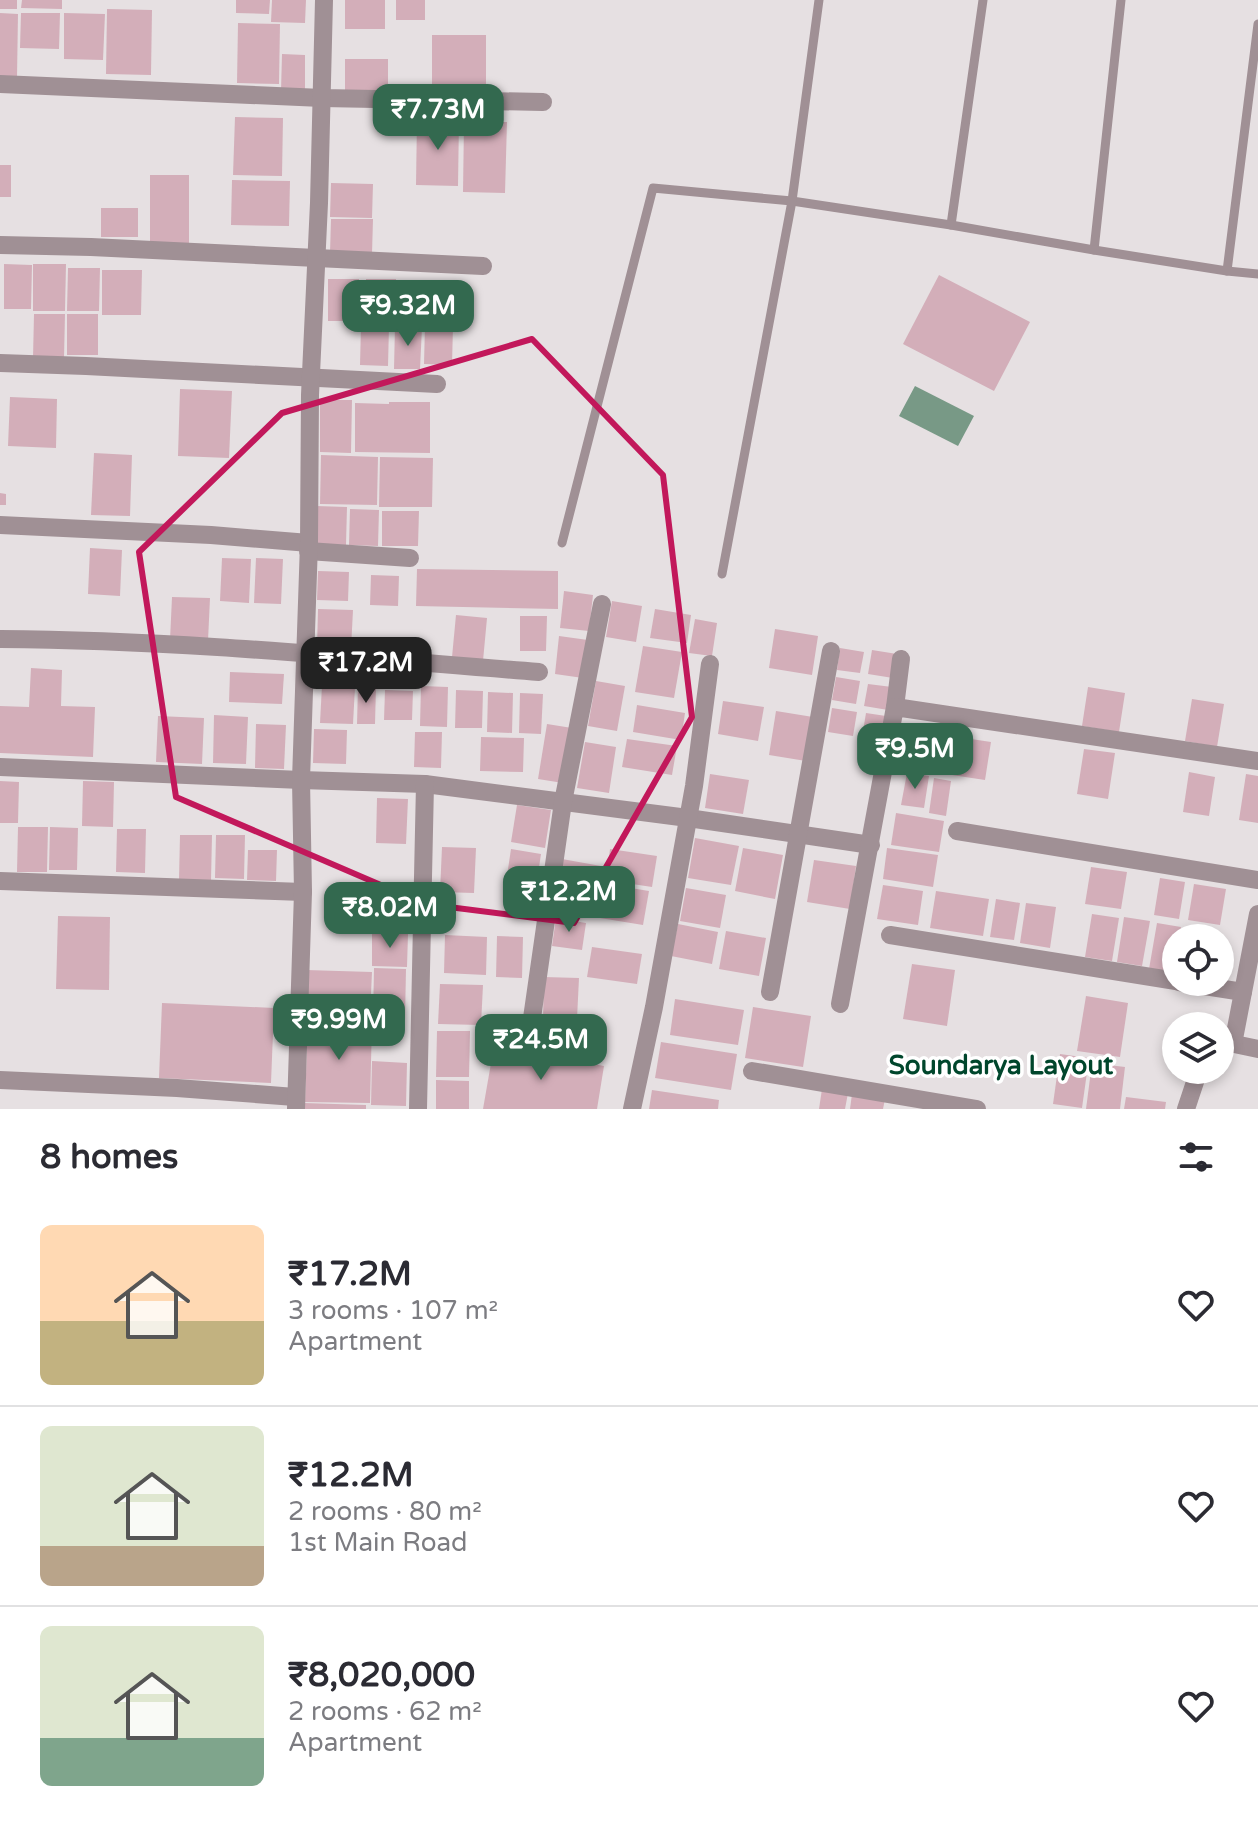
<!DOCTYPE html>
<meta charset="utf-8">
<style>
:root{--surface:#fff;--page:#f2f2f3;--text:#2b2b33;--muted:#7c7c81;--line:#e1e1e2;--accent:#33694f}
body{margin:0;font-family:"Varela Round",sans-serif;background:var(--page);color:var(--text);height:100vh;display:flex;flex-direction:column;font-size:30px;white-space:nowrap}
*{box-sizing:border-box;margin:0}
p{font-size:26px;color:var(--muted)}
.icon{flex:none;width:44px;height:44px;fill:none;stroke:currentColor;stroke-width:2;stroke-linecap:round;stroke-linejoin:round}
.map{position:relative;height:1109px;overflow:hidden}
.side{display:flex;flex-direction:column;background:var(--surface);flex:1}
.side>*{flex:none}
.controls{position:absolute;left:1162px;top:924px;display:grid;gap:16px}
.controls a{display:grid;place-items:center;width:72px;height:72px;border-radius:50%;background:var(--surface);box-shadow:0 4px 12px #0003;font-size:40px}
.price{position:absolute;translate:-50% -68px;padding:0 18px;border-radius:16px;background:var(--accent);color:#fff;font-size:26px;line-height:52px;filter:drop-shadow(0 2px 4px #0008)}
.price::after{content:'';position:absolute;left:50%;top:48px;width:24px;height:18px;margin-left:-12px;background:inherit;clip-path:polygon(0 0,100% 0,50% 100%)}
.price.on{background:#222;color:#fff}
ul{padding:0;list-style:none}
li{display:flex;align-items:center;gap:24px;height:200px;padding:0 40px}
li+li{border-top:2px solid var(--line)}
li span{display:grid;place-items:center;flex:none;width:224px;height:160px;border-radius:12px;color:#555}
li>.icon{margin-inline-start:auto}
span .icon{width:96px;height:96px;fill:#fffc;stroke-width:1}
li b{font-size:34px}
h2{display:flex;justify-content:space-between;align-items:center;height:96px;padding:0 40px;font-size:34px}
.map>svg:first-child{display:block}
.water{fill:#789986}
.building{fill:#d3aeb9}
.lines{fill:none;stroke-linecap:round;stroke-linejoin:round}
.service{stroke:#a09095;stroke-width:9}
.minor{stroke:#a09095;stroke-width:18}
.marked{fill:none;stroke:#c2185b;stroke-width:6;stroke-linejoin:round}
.labels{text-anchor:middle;stroke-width:7;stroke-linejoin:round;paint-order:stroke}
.neighbourhood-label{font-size:26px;font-weight:bold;fill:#00462c;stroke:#fff}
</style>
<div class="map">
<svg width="1258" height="1109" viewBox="0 0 1258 1109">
<rect width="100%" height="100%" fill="#e6e0e2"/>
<path class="water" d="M915 386 974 416 958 446 899 416Z"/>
<g class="building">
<rect x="0" y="0" width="17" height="9"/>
<path d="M22 0H62V9L21 8Z"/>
<path d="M236 0H270L269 14 236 13Z"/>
<path d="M272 0H306L305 23 271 22Z"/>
<rect x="345" y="0" width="40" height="29"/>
<rect x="396" y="0" width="29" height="20"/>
<path d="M107 9 152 10 151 75 106 74Z"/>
<path d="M0 13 18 14 17 77H0Z"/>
<path d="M21 13H60L59 49 20 48Z"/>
<path d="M64 13 105 14 103 60 64 59Z"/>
<path d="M238 23 280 24 279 84 237 83Z"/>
<rect x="432" y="35" width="54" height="53"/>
<path d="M282 54 305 55V92L281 91Z"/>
<rect x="345" y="59" width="43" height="33"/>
<path d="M235 117 283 118 282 176 233 175Z"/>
<path d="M417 118 459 119 458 186 416 185Z"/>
<path d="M464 122H507L505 193 463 192Z"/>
<rect x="0" y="165" width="11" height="32"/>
<rect x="150" y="175" width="39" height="70"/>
<path d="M232 180 290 181 289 226 231 225Z"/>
<path d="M331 183 373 184 372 218 330 217Z"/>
<rect x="101" y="208" width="37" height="29"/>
<path d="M331 219H373L372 254 330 253Z"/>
<path d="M4 264 32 265 31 309H4Z"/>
<path d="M33 264H66L65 311H33Z"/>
<path d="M68 268H100L99 311H67Z"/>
<path d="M102 270H142L141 315H102Z"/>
<path d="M939 275 1030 322 994 391 903 344Z"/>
<rect x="328" y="279" width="31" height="42"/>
<rect x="366" y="279" width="30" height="39"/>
<rect x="403" y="300" width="23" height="21"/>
<path d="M34 314H65L64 358H33Z"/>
<rect x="67" y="314" width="31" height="41"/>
<path d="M425 325 453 326 452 365 424 364Z"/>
<path d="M361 326H389L388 366 360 365Z"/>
<path d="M395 326 422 327 420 369H394Z"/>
<path d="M180 389 232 391 229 458 178 456Z"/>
<path d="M10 397 57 399 56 448 8 446Z"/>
<path d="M320 400H352L351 453 320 452Z"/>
<path d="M389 402H430V453L355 452V403L389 404Z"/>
<path d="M94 453 132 455 130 516 91 515Z"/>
<path d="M321 455 378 457 377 505 320 504Z"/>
<path d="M380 457 433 458 432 507H379Z"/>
<path d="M0 493 6 494V505H0Z"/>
<path d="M316 506 347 507 346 545 315 544Z"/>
<path d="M350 509 379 510 378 546 349 545Z"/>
<path d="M382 511H419L418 546H382Z"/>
<path d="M90 548 122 550 120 596 88 594Z"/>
<path d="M222 558 251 559 249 603 220 601Z"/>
<path d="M256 558 283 559 281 604 254 603Z"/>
<path d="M417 569 558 571V609L416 606Z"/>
<path d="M318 571 349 572 348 601 317 600Z"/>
<path d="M371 575 399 576 398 606 370 605Z"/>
<path d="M564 591 593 595 589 631 560 628Z"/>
<path d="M172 597 210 598 208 641 170 640Z"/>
<path d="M612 601 642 606 636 642 606 637Z"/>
<path d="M318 609 353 610 351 649 317 648Z"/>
<path d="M655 609 691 615 687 643 650 638Z"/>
<path d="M456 615 487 618 483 661 452 657Z"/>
<path d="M520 616H547L546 651H520Z"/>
<path d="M695 619 717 623 712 656 689 653Z"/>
<path d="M775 629 818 636 812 675 769 668Z"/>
<path d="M559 636 588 640 583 678 555 674Z"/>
<path d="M643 646 682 652 674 698 635 692Z"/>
<path d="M840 648 864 652 860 673 837 670Z"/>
<path d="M872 650 897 654 893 678 868 674Z"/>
<path d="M31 668 62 670 61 706 95 707 93 757 0 753V706L29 707Z"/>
<path d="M230 672 284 674 282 704 229 702Z"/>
<path d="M836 677 860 681 856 704 832 700Z"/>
<path d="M596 681 625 686 617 731 588 726Z"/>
<path d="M868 684 892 687 888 710 864 706Z"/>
<path d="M322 685 355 687 353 724 320 723Z"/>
<path d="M358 686 376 687 375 724H357Z"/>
<path d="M421 686 448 687 447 727 420 726Z"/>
<path d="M1088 687 1125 693 1119 732 1082 726Z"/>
<path d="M385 690 413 691 412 720H384Z"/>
<path d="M456 690 483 691 482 728H455Z"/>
<path d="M488 692 513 693 512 733 487 732Z"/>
<path d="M520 693 543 694 541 734 519 733Z"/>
<path d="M1192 699 1224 704 1217 747 1185 741Z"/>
<path d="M723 701 764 707 758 741 718 734Z"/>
<path d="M637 705 685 713 681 740 633 732Z"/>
<path d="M832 708 857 712 853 736 828 732Z"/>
<path d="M776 711 813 717 806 761 769 755Z"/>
<path d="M866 713 886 716 883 740 862 737Z"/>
<path d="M214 715 248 717 246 764 213 763Z"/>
<path d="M158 716 204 718 202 764 156 762Z"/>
<path d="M256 724 286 725 284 769 255 768Z"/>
<path d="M547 724 572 728 563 783 538 779Z"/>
<path d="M314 729 347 730 346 764 313 763Z"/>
<path d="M415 732H442L441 768 414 767Z"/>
<path d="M481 737 524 738 523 772 480 771Z"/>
<path d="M958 737 991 742 985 780 952 775Z"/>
<path d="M627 739 677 746 672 775 622 767Z"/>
<path d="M585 742 616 747 609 793 577 788Z"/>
<path d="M1084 749 1115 753 1108 799 1077 794Z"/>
<path d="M1189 772 1215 777 1209 816 1183 812Z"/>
<path d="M907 773 929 776 924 808 901 805Z"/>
<path d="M710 774 749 780 743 814 705 808Z"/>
<path d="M1246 774 1258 776V823L1239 820Z"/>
<path d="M934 778 951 781 946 816 929 813Z"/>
<path d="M0 781 19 782 18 823H0Z"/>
<path d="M83 781 114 782 113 827 82 826Z"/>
<path d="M377 798 408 799 406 844 376 843Z"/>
<path d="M517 805 551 810 545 848 511 842Z"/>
<path d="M896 813 944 821 939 852 891 845Z"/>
<path d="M18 827H48L47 872H17Z"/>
<path d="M50 827 78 828 77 870H49Z"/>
<path d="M117 829H146L145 873 116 872Z"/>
<path d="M180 835H212L211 881 179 880Z"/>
<path d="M216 835H245L244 879 215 878Z"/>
<path d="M695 838 739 846 731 885 688 878Z"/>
<path d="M442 847 476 848 474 893 440 892Z"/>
<path d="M743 848 783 855 775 899 735 891Z"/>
<path d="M887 848 938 855 933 887 883 879Z"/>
<path d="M511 849 541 854 535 894 505 889Z"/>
<path d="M610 849 657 856 652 887 606 880Z"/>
<path d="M248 850H277L276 881 247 880Z"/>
<path d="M562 859 601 866 594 913 555 907Z"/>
<path d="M814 860 856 866 850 909 807 902Z"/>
<path d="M1091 867 1127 872 1121 909 1085 904Z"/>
<path d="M1160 878 1185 882 1179 919 1154 915Z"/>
<path d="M606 884 649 891 643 925 600 918Z"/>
<path d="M1194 884 1226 889 1220 925 1188 920Z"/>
<path d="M883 885 923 891 918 925 877 919Z"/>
<path d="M686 888 726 895 720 928 680 921Z"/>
<path d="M373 891 408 892 407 931 372 930Z"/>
<path d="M936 891 989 899 983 936 930 928Z"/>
<path d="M996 899 1020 903 1014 940 990 937Z"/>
<path d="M1026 903 1056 907 1050 948 1020 943Z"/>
<path d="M1092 914 1119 918 1112 961 1085 957Z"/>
<path d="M58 916 110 917 109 990 56 989Z"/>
<path d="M1124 917 1150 921 1142 966 1117 962Z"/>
<path d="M556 918 586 923 582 950 552 946Z"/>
<path d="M1157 923 1181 927 1179 938H1176L1174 973 1149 969Z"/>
<path d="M678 924 718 932 712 964 671 956Z"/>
<path d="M1189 926 1214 930 1213 938H1187Z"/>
<path d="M726 931 766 938 759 976 719 969Z"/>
<path d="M372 934H408L407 967 372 966Z"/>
<path d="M445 935 487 937 486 975 444 973Z"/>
<path d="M497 936 523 937 522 978 496 977Z"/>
<path d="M592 947 642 954 637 984 587 977Z"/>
<path d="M912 964 955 970 947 1026 903 1019Z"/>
<path d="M374 968 406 969 405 1020 373 1019Z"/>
<path d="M306 970 372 972 370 1016 305 1014Z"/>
<path d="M544 977 579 978 577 1019 543 1018Z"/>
<path d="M440 984 483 985 481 1025 438 1024Z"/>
<path d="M1086 996 1128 1003 1120 1057 1077 1051Z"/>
<path d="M675 999 744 1010 738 1045 670 1035Z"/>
<path d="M162 1003 274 1008 271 1083 159 1078Z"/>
<path d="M753 1007 811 1016 803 1067 745 1058Z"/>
<path d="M308 1020 372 1022 370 1103 305 1102Z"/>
<path d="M437 1031H470L469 1077H436Z"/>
<path d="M661 1042 737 1054 731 1090 655 1078Z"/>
<path d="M494 1046 604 1066 597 1109H483Z"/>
<path d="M1060 1054 1089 1058 1082 1108 1053 1104Z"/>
<path d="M372 1061 407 1063 406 1106 371 1105Z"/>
<path d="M1092 1063 1125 1067 1120 1109H1086Z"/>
<path d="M436 1080 469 1081V1109H436Z"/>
<path d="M822 1089 848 1093 845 1109H819Z"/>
<path d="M652 1090 719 1100 718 1109H649Z"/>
<path d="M852 1094 885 1099 883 1109H850Z"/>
<path d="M1126 1097 1166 1102 1165 1109H1124Z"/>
<path d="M304 1103 366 1105V1109H304Z"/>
</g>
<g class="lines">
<g class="service">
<path d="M951 225 983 0"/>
<path d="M1094 250 1121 0"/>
<path d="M1227 271 1258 24"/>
<path d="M562 543 653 188 792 201 951 225 1094 250 1227 271 1258 274"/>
<path d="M722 574 792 201 819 0"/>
</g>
<g class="minor">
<path d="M0 84 322 98 543 102"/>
<path d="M0 245 91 247 483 266"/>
<path d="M0 363 86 366 437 384"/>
<path d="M0 525 211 535 309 543"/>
<path d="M308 551 410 558"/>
<path d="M0 639C180 640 359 658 539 672"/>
<path d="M895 707 901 659"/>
<path d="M0 767 301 780 425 784 688 818 871 845"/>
<path d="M957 831 1258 880"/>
<path d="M0 881 303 892"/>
<path d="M890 935 1176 981"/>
<path d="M1179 982 1243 992"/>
<path d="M770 992 831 651"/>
<path d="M840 1004 895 707 1258 761"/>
<path d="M532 1018 563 802 602 604"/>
<path d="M1220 1041 1258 1049"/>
<path d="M1233 1044 1258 914"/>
<path d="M752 1071 977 1109"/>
<path d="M0 1080 177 1088 295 1097"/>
<path d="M296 1109 303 892 301 780 309 543 310 395 319 203 324 0"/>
<path d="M418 1109 425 784"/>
<path d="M632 1109 654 1007 694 786 710 664"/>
<path d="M1186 1109 1199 1070"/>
</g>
</g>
<path class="marked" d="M532 339 663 475 692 717 574 923 425 904 176 797 139 552 282 413Z"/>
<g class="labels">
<g class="neighbourhood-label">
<text x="1001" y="1074">Soundarya Layout</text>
</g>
</g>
</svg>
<div class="controls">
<a><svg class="icon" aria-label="locate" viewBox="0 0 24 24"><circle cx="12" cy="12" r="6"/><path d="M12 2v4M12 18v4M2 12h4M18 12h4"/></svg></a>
<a><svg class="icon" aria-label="layers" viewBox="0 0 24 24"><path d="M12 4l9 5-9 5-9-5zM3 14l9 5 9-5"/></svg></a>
</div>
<b class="price" style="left:438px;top:152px">₹7.73M</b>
<b class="price" style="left:408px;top:348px">₹9.32M</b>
<b class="price on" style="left:366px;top:705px">₹17.2M</b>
<b class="price" style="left:915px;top:791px">₹9.5M</b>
<b class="price" style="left:569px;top:934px">₹12.2M</b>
<b class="price" style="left:390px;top:950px">₹8.02M</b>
<b class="price" style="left:339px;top:1062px">₹9.99M</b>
<b class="price" style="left:541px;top:1082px">₹24.5M</b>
</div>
<section class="side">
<h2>8 homes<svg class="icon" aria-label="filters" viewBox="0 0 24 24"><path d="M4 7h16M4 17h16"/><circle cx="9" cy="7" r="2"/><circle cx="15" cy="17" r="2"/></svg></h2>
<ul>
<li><span style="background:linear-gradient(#ffd9b3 60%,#c2b280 0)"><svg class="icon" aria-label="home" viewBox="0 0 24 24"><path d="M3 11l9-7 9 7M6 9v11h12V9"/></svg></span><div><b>₹17.2M</b><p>3 rooms · 107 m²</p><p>Apartment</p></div><svg class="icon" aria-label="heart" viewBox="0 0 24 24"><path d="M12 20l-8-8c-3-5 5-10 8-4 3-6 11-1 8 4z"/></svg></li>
<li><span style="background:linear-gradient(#dfe7d0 75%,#b9a48a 0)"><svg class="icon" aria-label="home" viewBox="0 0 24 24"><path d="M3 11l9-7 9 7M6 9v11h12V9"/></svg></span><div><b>₹12.2M</b><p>2 rooms · 80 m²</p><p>1st Main Road</p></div><svg class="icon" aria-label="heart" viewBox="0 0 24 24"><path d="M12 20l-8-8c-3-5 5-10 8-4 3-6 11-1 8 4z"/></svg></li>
<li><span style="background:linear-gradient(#dfe7d0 70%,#7fa58c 0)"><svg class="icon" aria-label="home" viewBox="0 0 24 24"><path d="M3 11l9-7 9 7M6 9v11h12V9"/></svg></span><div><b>₹8,020,000</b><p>2 rooms · 62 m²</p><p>Apartment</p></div><svg class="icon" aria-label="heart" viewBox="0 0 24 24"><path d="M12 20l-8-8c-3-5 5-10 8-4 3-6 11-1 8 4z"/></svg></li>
</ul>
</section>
